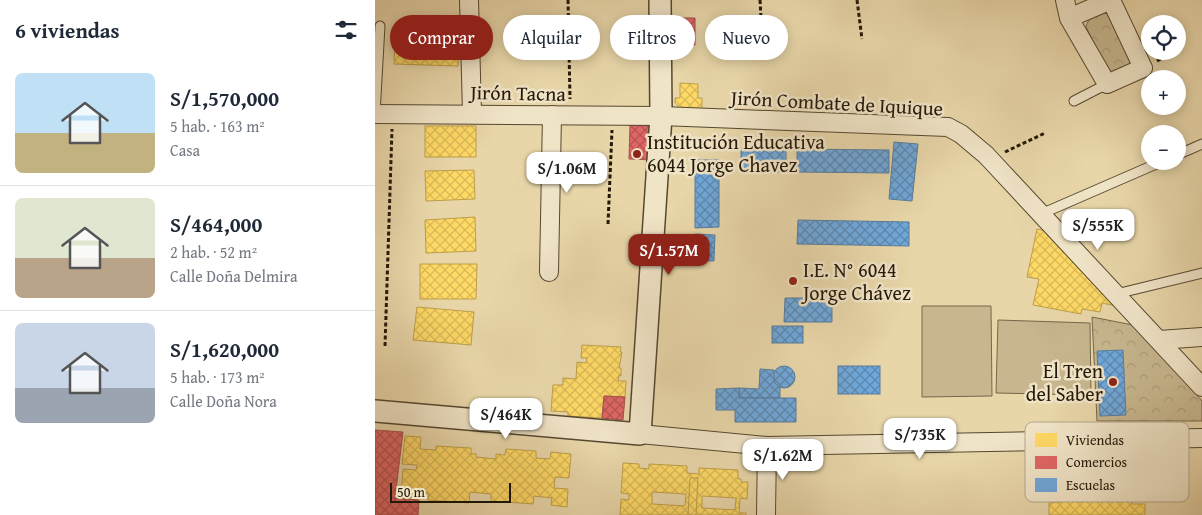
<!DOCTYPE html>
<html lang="es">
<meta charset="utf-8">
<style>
:root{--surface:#fff;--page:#f6f6f7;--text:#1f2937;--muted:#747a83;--line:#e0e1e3;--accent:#8f2418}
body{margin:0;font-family:"Gentium Book Plus",serif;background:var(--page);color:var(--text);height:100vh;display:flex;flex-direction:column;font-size:19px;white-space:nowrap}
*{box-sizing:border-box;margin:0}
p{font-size:16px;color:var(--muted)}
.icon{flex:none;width:28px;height:28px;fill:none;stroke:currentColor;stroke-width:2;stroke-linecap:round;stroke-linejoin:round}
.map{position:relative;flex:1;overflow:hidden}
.sheet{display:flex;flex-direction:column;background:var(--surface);width:375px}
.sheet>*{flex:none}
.top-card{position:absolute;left:15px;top:15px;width:475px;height:45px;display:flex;gap:10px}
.controls{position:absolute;left:766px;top:15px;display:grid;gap:10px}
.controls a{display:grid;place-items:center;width:45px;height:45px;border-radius:50%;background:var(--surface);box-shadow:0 2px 12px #0003;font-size:25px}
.scale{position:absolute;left:15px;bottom:12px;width:121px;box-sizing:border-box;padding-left:5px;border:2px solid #241808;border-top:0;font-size:14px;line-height:18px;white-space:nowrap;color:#241808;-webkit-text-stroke:4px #f0e4c7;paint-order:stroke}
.price{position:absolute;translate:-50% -42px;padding:0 11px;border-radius:10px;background:#fff;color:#222;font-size:16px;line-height:32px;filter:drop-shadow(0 1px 2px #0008)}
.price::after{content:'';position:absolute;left:50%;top:30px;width:15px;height:11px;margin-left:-8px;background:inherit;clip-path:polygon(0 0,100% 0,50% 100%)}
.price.current{background:var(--accent);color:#fff}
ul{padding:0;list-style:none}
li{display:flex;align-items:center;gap:15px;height:125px;padding:0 15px}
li+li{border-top:1px solid var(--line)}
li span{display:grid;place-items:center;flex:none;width:140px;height:100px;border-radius:8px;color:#555}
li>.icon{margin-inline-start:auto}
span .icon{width:60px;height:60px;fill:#fffc;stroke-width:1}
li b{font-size:21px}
h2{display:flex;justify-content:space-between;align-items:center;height:60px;padding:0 15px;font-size:21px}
.chip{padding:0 18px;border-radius:22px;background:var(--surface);box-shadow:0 2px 12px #0003;font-size:18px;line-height:45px}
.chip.current{background:var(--accent);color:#fff}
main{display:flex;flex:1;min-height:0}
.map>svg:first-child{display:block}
.park{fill:url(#park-crowns);stroke:#76674b}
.pitch{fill:#c7b68e;stroke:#76674b}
.homes{fill:url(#homes-cross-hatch);stroke:#bd9f4a;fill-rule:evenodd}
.shops{fill:url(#shops-cross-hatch);stroke:#a84f4a}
.schools{fill:url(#schools-cross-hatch);stroke:#587d9c}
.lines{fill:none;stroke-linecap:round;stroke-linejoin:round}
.service-casing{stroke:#554830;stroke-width:11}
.minor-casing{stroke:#554830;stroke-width:20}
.tertiary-casing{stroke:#554830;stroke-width:24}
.path{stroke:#241808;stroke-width:3;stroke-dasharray:4 2.5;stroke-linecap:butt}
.service{stroke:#f0e4c7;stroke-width:9}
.minor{stroke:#f0e4c7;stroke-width:18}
.tertiary{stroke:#f0e4c7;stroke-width:21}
.poi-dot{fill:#8f2418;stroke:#f0e4c7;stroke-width:2}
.labels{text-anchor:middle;stroke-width:5;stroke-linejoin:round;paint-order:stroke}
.street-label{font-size:20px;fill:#241808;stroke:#f0e4c7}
.poi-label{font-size:20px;fill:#241808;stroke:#f0e4c7;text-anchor:start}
.key{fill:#f0e4c7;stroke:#b3a78e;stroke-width:1}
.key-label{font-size:14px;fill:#241808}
</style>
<main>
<section class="sheet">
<h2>6 viviendas<svg class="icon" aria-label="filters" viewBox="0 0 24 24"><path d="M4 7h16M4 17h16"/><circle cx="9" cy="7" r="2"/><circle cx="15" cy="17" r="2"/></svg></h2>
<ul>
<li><span style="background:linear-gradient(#bfe0f5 60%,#c2b280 0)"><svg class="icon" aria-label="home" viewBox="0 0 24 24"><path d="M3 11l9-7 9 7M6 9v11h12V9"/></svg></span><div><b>S/1,570,000</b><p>5 hab. · 163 m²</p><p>Casa</p></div></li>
<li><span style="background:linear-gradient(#dfe7d0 60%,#b9a48a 0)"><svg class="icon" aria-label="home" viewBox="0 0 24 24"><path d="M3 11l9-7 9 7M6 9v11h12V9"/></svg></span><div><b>S/464,000</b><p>2 hab. · 52 m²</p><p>Calle Doña Delmira</p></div></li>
<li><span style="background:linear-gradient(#c9d6e8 65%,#9aa5b1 0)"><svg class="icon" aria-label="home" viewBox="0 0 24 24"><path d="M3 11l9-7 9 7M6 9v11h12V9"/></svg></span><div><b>S/1,620,000</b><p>5 hab. · 173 m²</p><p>Calle Doña Nora</p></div></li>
</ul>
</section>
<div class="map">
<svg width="827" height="515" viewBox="0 0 827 515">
<defs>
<pattern id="park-crowns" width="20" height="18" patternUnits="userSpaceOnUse" patternTransform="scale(1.25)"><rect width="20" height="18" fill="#c7b68e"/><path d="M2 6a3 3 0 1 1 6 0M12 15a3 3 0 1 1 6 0" fill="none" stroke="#ab9c79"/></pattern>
<pattern id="homes-cross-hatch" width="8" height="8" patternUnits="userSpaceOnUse" patternTransform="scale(1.25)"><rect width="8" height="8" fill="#ffd966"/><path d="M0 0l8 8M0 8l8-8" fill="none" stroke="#daba57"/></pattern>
<pattern id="shops-cross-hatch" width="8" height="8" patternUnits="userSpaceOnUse" patternTransform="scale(1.25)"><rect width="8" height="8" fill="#e06666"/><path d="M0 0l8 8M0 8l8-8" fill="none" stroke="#b55352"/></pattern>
<pattern id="schools-cross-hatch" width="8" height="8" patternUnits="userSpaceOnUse" patternTransform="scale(1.25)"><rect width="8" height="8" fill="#6fa8dc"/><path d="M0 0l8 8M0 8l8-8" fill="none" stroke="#5b88b0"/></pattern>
</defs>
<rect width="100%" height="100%" fill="#e8d6a9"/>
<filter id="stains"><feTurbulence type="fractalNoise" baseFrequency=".004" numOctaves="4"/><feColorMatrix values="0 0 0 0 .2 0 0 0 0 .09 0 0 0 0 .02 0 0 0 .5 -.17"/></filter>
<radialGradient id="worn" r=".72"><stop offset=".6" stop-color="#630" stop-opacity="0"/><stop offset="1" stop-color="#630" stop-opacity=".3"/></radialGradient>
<g class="park">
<path d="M730 13 735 15 756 62 755 65 737 73 733 71 711 27C714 16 720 14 730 13Z"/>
<path d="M717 317 763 326 827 401V421H722Z"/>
</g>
<g class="pitch">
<path d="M547 306H616L617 396 547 397Z"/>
<path d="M623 320 715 323 716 395 621 393Z"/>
</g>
<g class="homes">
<path d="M20 37 84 39 83 66 19 64Z"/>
<path d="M305 83 323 84V98H327V109L305 108 300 103V98H305Z"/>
<rect x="50" y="126" width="51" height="31"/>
<path d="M99 170 100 199 51 201 50 171Z"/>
<path d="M100 217 101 251 51 253 50 220Z"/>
<path d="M662 229 670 231 741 306 727 303 725 312 707 309 706 314 658 305 664 279 652 277Z"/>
<path d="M45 264H102L101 299H45Z"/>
<path d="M42 307 99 312 96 345 38 340Z"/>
<path d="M207 345 246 347 245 352H247L244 368H246V376L244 375 243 381H251L250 397 229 396 227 418 193 416V412L176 411 178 385H188V378L201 379 202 362 211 363 212 358H206Z"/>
<path d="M30 436 46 437 45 449 61 450V446L96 448V454H101V457L121 459V454L130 455 131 449 161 451V458L175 459 176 452 196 454 194 478 180 477 179 488 193 489 192 507 176 505 177 498 159 496 158 504 116 501V494L95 492 94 503 53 500 54 493H47V498L26 497 28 469 41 470 42 465 27 464Z"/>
<path d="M248 463 264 464V468L274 469V464L312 466V473L324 474V468L363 470V479H366V482H373L372 499 365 498 364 513H371V515H245L246 499 254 500V494L246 493ZM277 492 311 494 310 506 277 504ZM327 496 361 498 360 510 327 508Z"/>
<path d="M696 470H706V474H736V470H746V474H755V471H769V485H773V496H757V504H770V515H674V503L686 502V494L674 495 673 475 696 474Z"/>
<path d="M315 478H323L321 515H313Z"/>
</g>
<g class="shops">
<path d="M297 18H320V45H296Z"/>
<path d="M255 125 279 126 278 160 254 159Z"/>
<path d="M229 396 250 397 248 420 227 418Z"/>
<path d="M0 430 28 432 20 498 44 500 43 515H0Z"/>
</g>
<g class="schools">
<path d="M519 142 543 144 537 201 514 199Z"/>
<rect x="366" y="148" width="45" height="24"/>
<path d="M422 149 514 150V173L422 172Z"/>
<path d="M320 160H344V227L320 228Z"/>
<path d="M423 220 534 222V246L422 244Z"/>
<path d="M320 234 340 235 339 261 320 260Z"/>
<path d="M410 298H457V322H409Z"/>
<rect x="397" y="326" width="31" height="17"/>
<path d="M748 350 751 415 725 416 722 351Z"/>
<circle cx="409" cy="377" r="11"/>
<rect x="463" y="366" width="42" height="28"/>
<path d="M385 369 399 370V382L405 388V398H364V388L384 389Z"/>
<path d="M364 388V398H421V422H360V410H341V389Z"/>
</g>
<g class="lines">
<g class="service-casing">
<g id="service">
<path d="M699 101 732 84"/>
<path d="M0 114 5 26"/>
<path d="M802 155 827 144"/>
<path d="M666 214 788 161"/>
<path d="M741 294 827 273"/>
</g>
</g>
<g class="minor-casing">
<g id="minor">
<path d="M94 0 97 113"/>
<path d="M690 0 694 18 732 84 768 68 736 0 694 18"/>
<path d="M0 114 286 116 573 127 586 134 611 155 827 387"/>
<path d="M174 272 177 115"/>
<path d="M784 340 827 337"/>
<path d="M265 434 392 446 827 438"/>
<path d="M391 515 392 446"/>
</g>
</g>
<g class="tertiary-casing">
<path id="tertiary" d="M0 411 265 434 286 116 285 0"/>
</g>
<g class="path">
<path d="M193 0 195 99"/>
<path d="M385 0 386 18"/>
<path d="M482 0 487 39"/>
<path d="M782 61 801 51"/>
<path d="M630 152 670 133"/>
<path d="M233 224 237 130"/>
<path d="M10 346 17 129"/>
</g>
<use href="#service" class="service"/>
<use href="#minor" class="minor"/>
<use href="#tertiary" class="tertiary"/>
</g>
<g class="poi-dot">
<circle cx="262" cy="154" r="5"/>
<circle cx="418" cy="281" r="5"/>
<circle cx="738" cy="382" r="5"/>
</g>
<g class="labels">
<g class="street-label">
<text transform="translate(143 93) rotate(1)" y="7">Jirón Tacna</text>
<text transform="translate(462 103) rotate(3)" y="7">Jirón Combate de Iquique</text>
</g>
<g class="poi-label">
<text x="272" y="149">Institución Educativa<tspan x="272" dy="23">6044 Jorge Chavez</tspan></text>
<text x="428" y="277">I.E. N° 6044<tspan x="428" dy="23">Jorge Chávez</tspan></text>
<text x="728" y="378" text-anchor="end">El Tren<tspan x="728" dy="23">del Saber</tspan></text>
</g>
</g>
<rect x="650" y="422" width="164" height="80" rx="8" class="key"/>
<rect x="660" y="433" width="22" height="14" fill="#ffd966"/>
<rect x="660" y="456" width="22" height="13" fill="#e06666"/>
<rect x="660" y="478" width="22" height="14" fill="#6fa8dc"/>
<g class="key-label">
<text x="691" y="445">Viviendas</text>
<text x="691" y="467">Comercios</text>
<text x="691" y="490">Escuelas</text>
</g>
<rect width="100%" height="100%" filter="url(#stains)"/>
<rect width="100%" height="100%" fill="url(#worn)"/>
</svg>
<div class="controls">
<a><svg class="icon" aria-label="locate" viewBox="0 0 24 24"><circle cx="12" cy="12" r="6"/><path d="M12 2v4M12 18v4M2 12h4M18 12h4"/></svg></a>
<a>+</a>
<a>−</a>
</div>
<div class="scale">50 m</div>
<b class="price" style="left:192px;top:194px">S/1.06M</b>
<b class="price" style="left:723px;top:251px">S/555K</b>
<b class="price current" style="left:294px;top:276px">S/1.57M</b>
<b class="price" style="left:131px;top:440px">S/464K</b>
<b class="price" style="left:545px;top:460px">S/735K</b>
<b class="price" style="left:408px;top:481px">S/1.62M</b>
<div class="top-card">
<a class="chip current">Comprar</a>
<a class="chip">Alquilar</a>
<a class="chip">Filtros</a>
<a class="chip">Nuevo</a>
</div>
</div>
</main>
